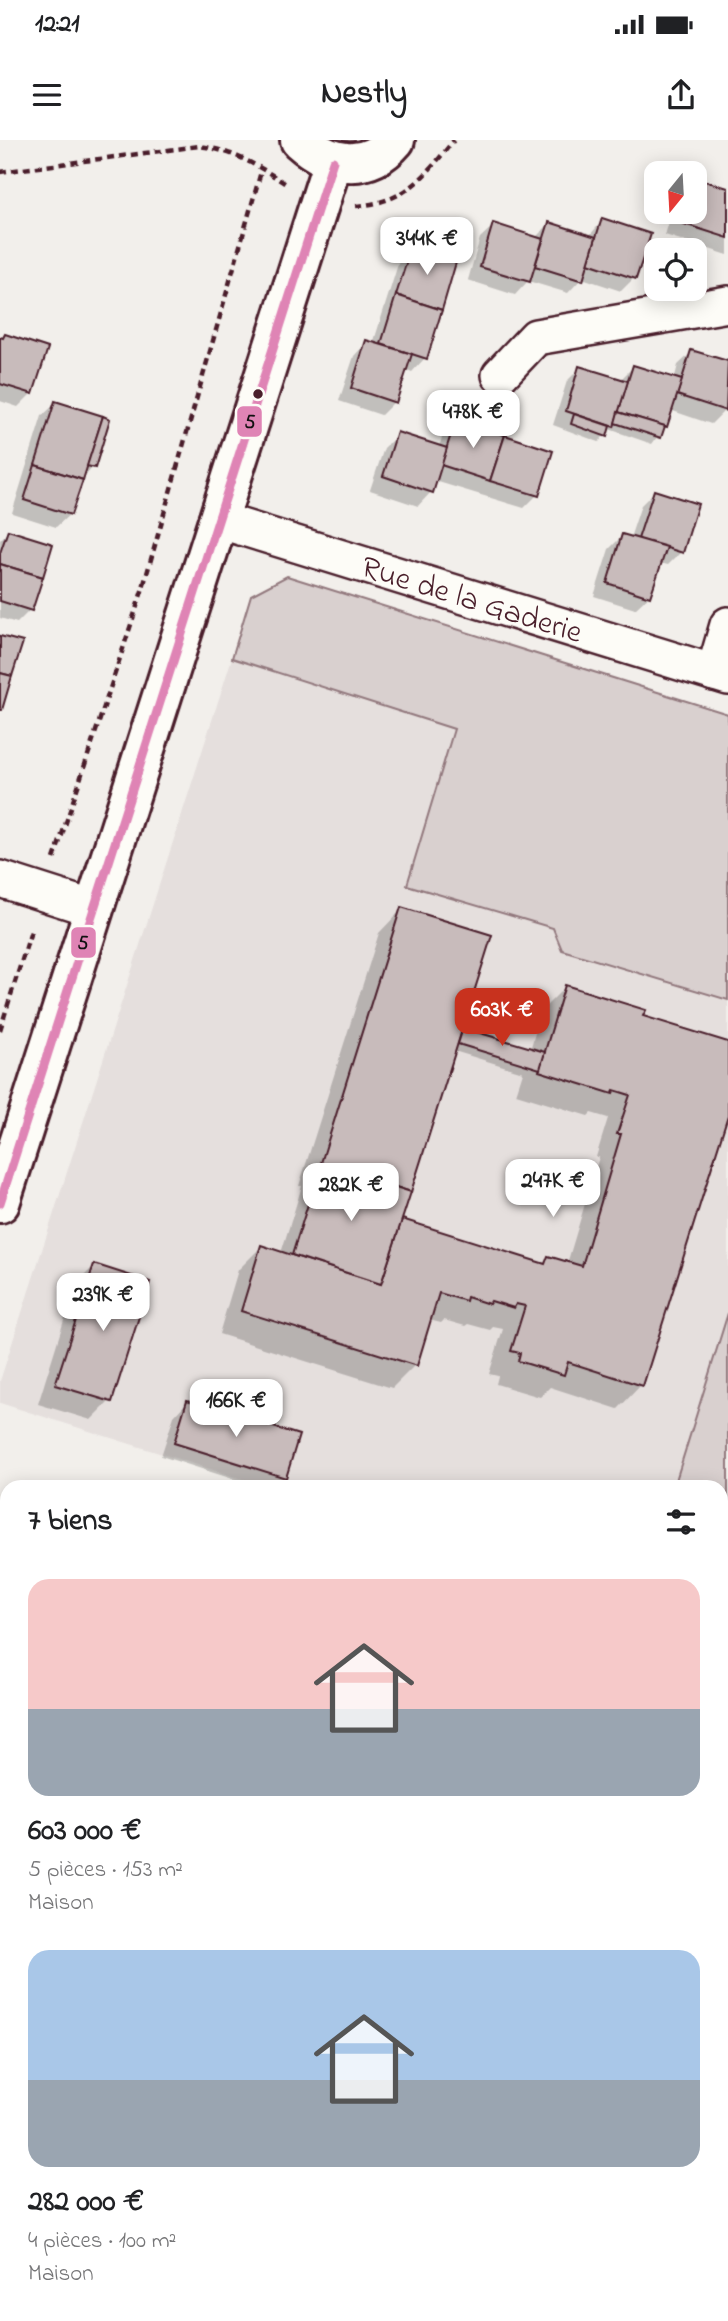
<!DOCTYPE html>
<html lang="fr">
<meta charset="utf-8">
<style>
:root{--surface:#fff;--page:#f6f6f6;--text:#202124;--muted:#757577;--accent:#c8321e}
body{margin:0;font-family:"Indie Flower",sans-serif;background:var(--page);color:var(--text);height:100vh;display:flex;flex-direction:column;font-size:26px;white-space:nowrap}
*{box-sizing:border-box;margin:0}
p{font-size:23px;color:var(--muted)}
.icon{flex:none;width:38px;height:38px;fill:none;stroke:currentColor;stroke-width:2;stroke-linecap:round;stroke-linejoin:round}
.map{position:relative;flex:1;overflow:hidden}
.drawer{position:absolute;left:0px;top:1340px;width:728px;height:842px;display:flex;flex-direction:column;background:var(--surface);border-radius:21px 21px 0 0;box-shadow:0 4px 18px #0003}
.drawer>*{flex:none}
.needle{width:46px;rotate:198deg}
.fabs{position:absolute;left:644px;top:21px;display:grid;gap:14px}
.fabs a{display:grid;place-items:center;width:63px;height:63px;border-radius:14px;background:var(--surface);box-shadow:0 4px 18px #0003;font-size:35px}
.price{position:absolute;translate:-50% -60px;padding:0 16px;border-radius:14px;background:#fff;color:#222;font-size:23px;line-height:46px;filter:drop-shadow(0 2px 4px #0008)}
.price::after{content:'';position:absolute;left:50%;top:42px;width:21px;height:16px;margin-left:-10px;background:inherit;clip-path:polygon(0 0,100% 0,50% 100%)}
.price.on{background:var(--accent);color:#fff}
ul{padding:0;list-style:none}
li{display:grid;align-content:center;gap:14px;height:371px;padding:0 28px}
li span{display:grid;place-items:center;height:217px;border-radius:21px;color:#555}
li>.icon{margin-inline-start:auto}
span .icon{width:126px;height:126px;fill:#fffc;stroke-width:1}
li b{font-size:30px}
h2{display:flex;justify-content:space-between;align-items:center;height:84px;padding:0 28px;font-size:30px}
.status{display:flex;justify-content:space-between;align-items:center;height:49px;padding:0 35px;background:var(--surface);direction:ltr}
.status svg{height:19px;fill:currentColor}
header{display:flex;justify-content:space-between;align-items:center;height:91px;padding:0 28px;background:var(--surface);font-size:32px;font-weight:700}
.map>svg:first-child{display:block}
.built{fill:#e5dfdd}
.green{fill:#d9d0cf;stroke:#92787d;stroke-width:2}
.shadow{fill:#0003;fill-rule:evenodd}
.building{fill:#c8bbbb;stroke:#4a1f2b;stroke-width:2}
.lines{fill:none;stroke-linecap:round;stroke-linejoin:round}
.street-tunnel{stroke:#d0c5c5;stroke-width:35;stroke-dasharray:35 18;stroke-linecap:butt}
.street-casing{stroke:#4a1f2b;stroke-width:40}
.secondary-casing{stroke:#4a1f2b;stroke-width:44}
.path{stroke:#4a1f2b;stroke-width:4.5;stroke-dasharray:7 5;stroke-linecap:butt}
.street{stroke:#fdfcf7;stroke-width:35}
.secondary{stroke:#fdfcf7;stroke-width:38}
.bus-1-casing{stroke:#fdfcf7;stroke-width:14}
.bus-1{stroke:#df84b5;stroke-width:9}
.bus-dot{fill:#4a1f2b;stroke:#fdfcf7;stroke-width:2.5}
.labels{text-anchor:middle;stroke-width:5;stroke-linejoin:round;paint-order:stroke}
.street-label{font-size:32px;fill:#4a1f2b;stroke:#fdfcf7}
.line-badge{stroke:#fdfcf7;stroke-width:2.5}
.pale-badge-label{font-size:19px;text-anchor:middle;font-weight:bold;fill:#111}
</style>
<div class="status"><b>12:21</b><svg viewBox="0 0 49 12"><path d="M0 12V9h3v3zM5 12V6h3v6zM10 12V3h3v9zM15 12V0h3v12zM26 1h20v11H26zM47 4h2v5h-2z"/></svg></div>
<header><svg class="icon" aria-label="menu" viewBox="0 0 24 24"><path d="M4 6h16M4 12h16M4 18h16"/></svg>Nestly<svg class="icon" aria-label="share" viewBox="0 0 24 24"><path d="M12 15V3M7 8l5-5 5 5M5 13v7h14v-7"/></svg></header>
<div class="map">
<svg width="728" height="2181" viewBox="0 0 728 2181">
<rect width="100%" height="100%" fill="#f2efeb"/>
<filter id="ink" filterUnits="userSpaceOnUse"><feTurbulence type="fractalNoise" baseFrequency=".0143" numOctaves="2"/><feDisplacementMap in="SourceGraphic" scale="14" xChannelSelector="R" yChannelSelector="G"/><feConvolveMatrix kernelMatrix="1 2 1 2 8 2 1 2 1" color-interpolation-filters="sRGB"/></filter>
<g filter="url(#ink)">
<path class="built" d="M232 518 454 588 407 745 553 788 562 810 728 860V1173L674 1347H267L0 1263V1241Z"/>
<g class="green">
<path d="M287 436 728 574V860L562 810 553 788 407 745 454 589 232 518 251 455Z"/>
<path d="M728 1173V1411L721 1410V1348L674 1347Z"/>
</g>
<g class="shadow">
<path d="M695 40 728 51V115L665 95 672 72H695Z"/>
<path d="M603 80 634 138 621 151 582 138 568 153 528 141 515 155 468 140 480 98 494 85 535 98 549 84 589 96Z"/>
<path d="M412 107 425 218 412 232 405 229 394 262 381 275 339 261 354 216 367 202 373 204 399 121Z"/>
<path d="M0 199 32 253 18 267 0 261Z"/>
<path d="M692 212 728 223V260L725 270 711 284 670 270 665 286 652 304 609 289 599 302 553 285 567 241 580 228 620 240 633 227 674 240 678 225Z"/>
<path d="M56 263 93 327 87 334 83 333 70 374 56 387 12 373 42 276Z"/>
<path d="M456 281 537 355 524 368 435 341 431 352 418 366 370 350 384 308 398 294 439 307 443 295Z"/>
<path d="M654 352 681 412 668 425 660 423 649 456 635 469 594 456 609 409 622 396 630 398 641 365Z"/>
<path d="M8 392 30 470 17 483 0 478V400Z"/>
<path d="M402 769 461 889 530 910 542 870 565 847 641 877 728 904V969L641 1245 618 1269 550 1247 540 1257 496 1244 498 1236 489 1234 503 1189 493 1187 490 1190 468 1184 465 1186 444 1180 441 1183 429 1180 415 1225 392 1248 219 1194 238 1130 261 1107 281 1113 302 1046H299L379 793ZM454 911 523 932 516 954 588 976 591 973 608 978 596 1017H599L567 1124 548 1118 541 1125 400 1080Z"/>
<path d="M94 1126 110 1261 91 1280 38 1264 75 1145Z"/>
<path d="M187 1262 284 1337 274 1348H261L161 1316 174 1276Z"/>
<path d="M7 1651V1791L0 1798V1669Z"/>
<path d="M443 2175H558L556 2181H441Z"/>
</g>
<g class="building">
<path d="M695 38 728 48V98L678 82 681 72H695Z"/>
<path d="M602 78 651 94 636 139 588 123Z"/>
<path d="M549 82 596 97 583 141 535 126Z"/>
<path d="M493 83 543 99 530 142 480 127Z"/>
<path d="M412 105 457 119 442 170 396 155Z"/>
<path d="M396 155 442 170 427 219 381 204Z"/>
<path d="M5 194 48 208 33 254 0 244V197L3 198Z"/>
<path d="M366 200 412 214 396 263 351 248Z"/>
<path d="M691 210 728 221 726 271 677 255Z"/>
<path d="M633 225 682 240 667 287 618 272Z"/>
<path d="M579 226 628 241 614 287 566 271Z"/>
<path d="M55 261 103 276 83 340 35 325Z"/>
<path d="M618 272 665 286 661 298 615 283Z"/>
<path d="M574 274 610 286 607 297 571 284Z"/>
<path d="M103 276 110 279 95 328 87 326Z"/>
<path d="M456 279 505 295 490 341 441 325Z"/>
<path d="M397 292 447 308 433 353 383 336Z"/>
<path d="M505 295 553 311 539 356 490 341Z"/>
<path d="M35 325 83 340 71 375 24 360Z"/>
<path d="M654 350 698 364 683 413 638 399Z"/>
<path d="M8 390 53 404 43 437 0 424V413Z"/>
<path d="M622 394 667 407 650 457 607 443Z"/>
<path d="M0 424 43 437 32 471 0 461Z"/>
<path d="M0 496 23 502 12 536 0 533Z"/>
<path d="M0 533 12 536 2 570H0Z"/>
<path d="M401 767 492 795 411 1052 321 1023Z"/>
<path d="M565 845 646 870 643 876 728 902V975L643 1246 568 1222 564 1235 518 1221 520 1213 511 1211 525 1166 516 1164 514 1168 491 1161 489 1164 467 1157 466 1161 439 1153 417 1226 241 1171 261 1105 381 1144 402 1079 545 1124 548 1116 582 1126 621 994H617L630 955 614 950 613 954 539 931Z"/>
<path d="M463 888 545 912 540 929 458 904Z"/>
<path d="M321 1023 411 1052 381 1144 292 1115Z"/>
<path d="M94 1124 150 1142 112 1262 55 1245Z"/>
<path d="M187 1260 299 1295 286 1338 174 1303Z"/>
<path d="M7 1694V1790L4 1789 0 1802V1717Z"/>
<path d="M0 2103 7 2105V2175H230L239 2178 240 2175H313L312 2181H8L0 2179Z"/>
<path d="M457 2175H560L558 2181H455Z"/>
</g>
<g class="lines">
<path class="street-tunnel" d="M220 2181 222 2175"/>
<g class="street-casing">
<g id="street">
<path d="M500 235 536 197 728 164"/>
<path id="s1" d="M218 380 728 537"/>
<path d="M714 533 728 485"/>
<path d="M0 739 94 769"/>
<path d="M0 1403 7 1405"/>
<path d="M721 1502 728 1501"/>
<path d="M0 1597 7 1599"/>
<path d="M0 1895 5 1896 7 1893"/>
<path d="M0 2036 7 2037"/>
<path d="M347 2181 349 2175"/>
</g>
</g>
<g class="secondary-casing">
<g id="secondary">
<path d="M300 0C329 26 367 33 395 0"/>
<path d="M0 1063 333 21"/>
</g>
</g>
<g class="path">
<path d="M0 32 199 6C232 10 259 26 286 44"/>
<path d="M356 66C407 62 424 37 454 0"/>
<path d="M54 719 142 451 262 28"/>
<path d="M0 890 32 788"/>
</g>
<use href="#street" class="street"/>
<use href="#secondary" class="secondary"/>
<g class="bus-1-casing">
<path id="bus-1" d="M0 1063 333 21"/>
</g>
<use href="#bus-1" class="bus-1"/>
</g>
</g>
<circle class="bus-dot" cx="258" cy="254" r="6"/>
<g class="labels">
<g class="street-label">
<text dy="11" stroke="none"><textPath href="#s1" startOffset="266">Rue de la Gaderie</textPath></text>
</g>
</g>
<g class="line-badge">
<rect x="236" y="265" width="27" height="33" rx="7" fill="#df84b5"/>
<rect x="70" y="786" width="27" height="33" rx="7" fill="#df84b5"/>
</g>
<g class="pale-badge-label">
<text x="250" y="288">5</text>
<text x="83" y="809">5</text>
</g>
</svg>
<div class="fabs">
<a><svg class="needle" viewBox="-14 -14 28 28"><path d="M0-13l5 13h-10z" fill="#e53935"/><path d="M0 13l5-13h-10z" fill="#757577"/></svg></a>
<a><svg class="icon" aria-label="locate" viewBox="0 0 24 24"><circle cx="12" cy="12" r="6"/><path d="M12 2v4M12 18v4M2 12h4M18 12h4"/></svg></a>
</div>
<b class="price" style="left:427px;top:137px">344K €</b>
<b class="price" style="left:473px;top:310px">478K €</b>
<b class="price on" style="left:502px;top:908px">603K €</b>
<b class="price" style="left:553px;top:1079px">247K €</b>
<b class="price" style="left:351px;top:1083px">282K €</b>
<b class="price" style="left:103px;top:1193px">239K €</b>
<b class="price" style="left:236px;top:1299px">166K €</b>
<section class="drawer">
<h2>7 biens<svg class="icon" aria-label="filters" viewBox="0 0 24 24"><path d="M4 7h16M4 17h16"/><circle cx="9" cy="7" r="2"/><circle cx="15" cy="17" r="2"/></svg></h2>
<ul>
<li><span style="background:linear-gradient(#f6c9c9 60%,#9aa5b1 0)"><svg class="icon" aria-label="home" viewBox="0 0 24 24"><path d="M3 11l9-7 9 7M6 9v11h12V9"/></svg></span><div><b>603 000 €</b><p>5 pièces · 153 m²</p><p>Maison</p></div></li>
<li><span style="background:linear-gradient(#a9c7e8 60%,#9aa5b1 0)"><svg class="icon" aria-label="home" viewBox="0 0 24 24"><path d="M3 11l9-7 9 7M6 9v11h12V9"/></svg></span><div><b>282 000 €</b><p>4 pièces · 100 m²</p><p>Maison</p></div></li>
</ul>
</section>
</div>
